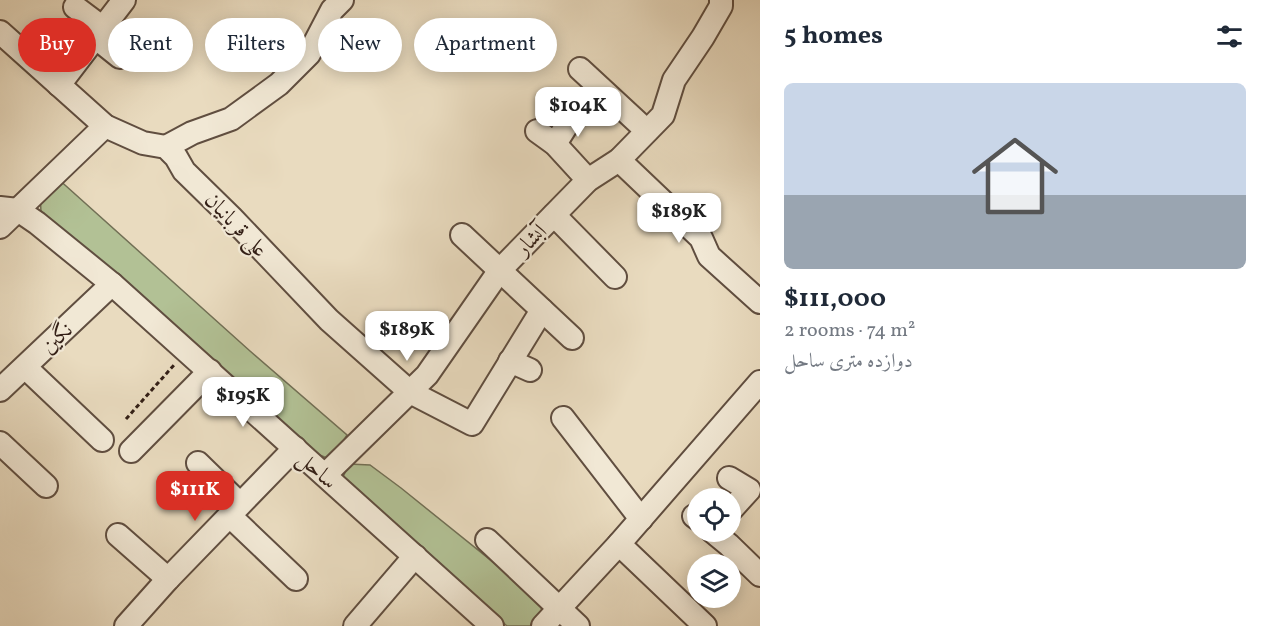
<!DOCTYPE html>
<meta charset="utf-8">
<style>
:root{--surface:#fff;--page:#f2f2f3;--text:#1f2937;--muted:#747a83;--accent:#d93025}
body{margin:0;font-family:Vollkorn,Amiri,serif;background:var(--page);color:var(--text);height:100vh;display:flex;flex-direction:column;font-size:22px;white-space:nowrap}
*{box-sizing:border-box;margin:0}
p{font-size:20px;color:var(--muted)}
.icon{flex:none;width:33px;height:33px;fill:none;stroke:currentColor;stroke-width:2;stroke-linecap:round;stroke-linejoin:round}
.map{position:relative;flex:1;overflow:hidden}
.sheet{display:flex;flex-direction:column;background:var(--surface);width:510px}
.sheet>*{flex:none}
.top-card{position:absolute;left:18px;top:18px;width:570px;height:54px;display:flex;gap:12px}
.buttons{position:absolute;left:687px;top:488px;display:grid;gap:12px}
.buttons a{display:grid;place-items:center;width:54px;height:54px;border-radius:50%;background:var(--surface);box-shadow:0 3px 15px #0003;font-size:30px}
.price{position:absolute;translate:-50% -51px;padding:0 14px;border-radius:12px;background:#fff;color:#222;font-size:20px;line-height:39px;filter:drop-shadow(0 2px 3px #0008)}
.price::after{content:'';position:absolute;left:50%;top:36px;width:18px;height:14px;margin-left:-9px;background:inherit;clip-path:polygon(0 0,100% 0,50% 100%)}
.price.current{background:var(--accent);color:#fff}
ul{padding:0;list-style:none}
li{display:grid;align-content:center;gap:12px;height:318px;padding:0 24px}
li span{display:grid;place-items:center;height:186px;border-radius:9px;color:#555}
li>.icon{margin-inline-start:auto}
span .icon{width:108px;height:108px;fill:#fffc;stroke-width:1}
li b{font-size:26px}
h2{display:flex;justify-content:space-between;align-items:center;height:72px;padding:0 24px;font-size:26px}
.pill{padding:0 21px;border-radius:27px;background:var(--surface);box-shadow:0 3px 15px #0003;font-size:21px;line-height:54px}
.pill.current{background:var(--accent);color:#fff}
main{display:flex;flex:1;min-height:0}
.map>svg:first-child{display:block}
.green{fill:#b2c195;stroke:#727056;stroke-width:1.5}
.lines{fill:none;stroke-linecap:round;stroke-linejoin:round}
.minor-casing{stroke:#604e40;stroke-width:26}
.path{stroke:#331f16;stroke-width:3;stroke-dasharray:4.5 3;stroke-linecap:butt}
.minor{stroke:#f1e8d5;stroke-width:22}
.labels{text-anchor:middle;stroke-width:4.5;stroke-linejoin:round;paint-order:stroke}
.street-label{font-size:22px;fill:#331f16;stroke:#f1e8d5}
</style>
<main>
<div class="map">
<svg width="760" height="626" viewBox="0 0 760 626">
<rect width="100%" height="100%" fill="#e9dbbf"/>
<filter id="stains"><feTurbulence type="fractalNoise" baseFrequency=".00333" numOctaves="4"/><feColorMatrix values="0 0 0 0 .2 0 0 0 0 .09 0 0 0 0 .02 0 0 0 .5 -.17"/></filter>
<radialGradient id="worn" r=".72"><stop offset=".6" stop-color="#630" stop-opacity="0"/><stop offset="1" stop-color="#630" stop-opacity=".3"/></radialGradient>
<g class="green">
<path d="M56 177 250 351 347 435 338 450 327 458 317 454 41 212 40 192Z"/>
<path d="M349 464 370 465 401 488 540 600 542 612 530 626H507L342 479Z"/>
</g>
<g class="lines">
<g class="minor-casing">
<g id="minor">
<path d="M75 7 103 28"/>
<path d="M0 32 105 126 143 143 166 147 176 157 184 171 231 217 329 320 410 392 472 424 542 310"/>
<path d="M95 37 120 57"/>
<path d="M580 69 647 131"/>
<path d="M59 85 124 0"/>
<path d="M537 131 555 144 588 180"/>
<path d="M555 144 567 125"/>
<path d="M166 147 192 133 231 119 279 84 309 54 332 10 342 0"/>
<path d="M619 160 701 238 709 256 760 302"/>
<path d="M0 208 18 210 37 223 112 284 492 626"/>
<path d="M554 215 615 277"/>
<path d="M0 227 105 126"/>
<path d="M462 235 572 338"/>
<path d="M510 361 530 370"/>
<path d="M25 367 102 440"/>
<path d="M0 390 112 284"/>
<path d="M563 418 641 519"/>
<path d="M0 443 46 486"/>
<path d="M131 451 210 371"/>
<path d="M198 463 240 504"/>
<path d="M325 475 427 375 500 270 588 180 619 160 663 115 674 80 703 37 721 6V0"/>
<path d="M729 478 749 490 730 511"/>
<path d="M230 516 296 579"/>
<path d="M694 516 698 519"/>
<path d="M712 531 729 545 760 575"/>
<path d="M118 535 168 579"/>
<path d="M487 540 578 626"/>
<path d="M619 544 705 626"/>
<path d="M126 626 168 579 295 448"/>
<path d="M355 626 415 556"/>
<path d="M543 626 619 544 760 382"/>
</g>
</g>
<path class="path" d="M126 419 174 365"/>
<use href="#minor" class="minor"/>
</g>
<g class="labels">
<g class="street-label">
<text transform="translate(237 224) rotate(46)" y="8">علی قربانیان</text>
<text transform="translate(530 239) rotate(-45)" y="8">آبشار</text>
<text transform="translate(56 337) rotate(-43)" y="8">نگین</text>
<text transform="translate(318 469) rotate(42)" y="8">ساحل</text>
</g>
</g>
<rect width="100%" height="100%" filter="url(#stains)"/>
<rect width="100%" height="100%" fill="url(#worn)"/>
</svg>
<div class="buttons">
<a><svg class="icon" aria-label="locate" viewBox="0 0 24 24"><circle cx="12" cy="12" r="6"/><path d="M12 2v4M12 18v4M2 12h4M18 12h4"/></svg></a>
<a><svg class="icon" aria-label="layers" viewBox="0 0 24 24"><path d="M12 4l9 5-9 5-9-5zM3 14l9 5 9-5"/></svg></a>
</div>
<b class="price" style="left:578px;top:138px">$104K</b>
<b class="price" style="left:679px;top:244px">$189K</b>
<b class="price" style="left:407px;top:362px">$189K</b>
<b class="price" style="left:243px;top:428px">$195K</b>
<b class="price current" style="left:195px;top:522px">$111K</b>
<div class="top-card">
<a class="pill current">Buy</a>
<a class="pill">Rent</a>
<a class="pill">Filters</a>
<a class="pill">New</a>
<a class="pill">Apartment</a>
</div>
</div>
<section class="sheet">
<h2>5 homes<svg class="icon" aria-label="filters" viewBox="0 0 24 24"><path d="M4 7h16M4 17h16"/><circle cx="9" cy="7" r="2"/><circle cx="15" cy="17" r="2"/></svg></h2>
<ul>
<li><span style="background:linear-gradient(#c9d6e8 60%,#9aa5b1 0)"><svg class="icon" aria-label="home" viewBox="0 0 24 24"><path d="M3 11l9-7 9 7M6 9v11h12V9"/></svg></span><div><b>$111,000</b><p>2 rooms · 74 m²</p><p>دوازده متری ساحل</p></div></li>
</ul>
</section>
</main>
